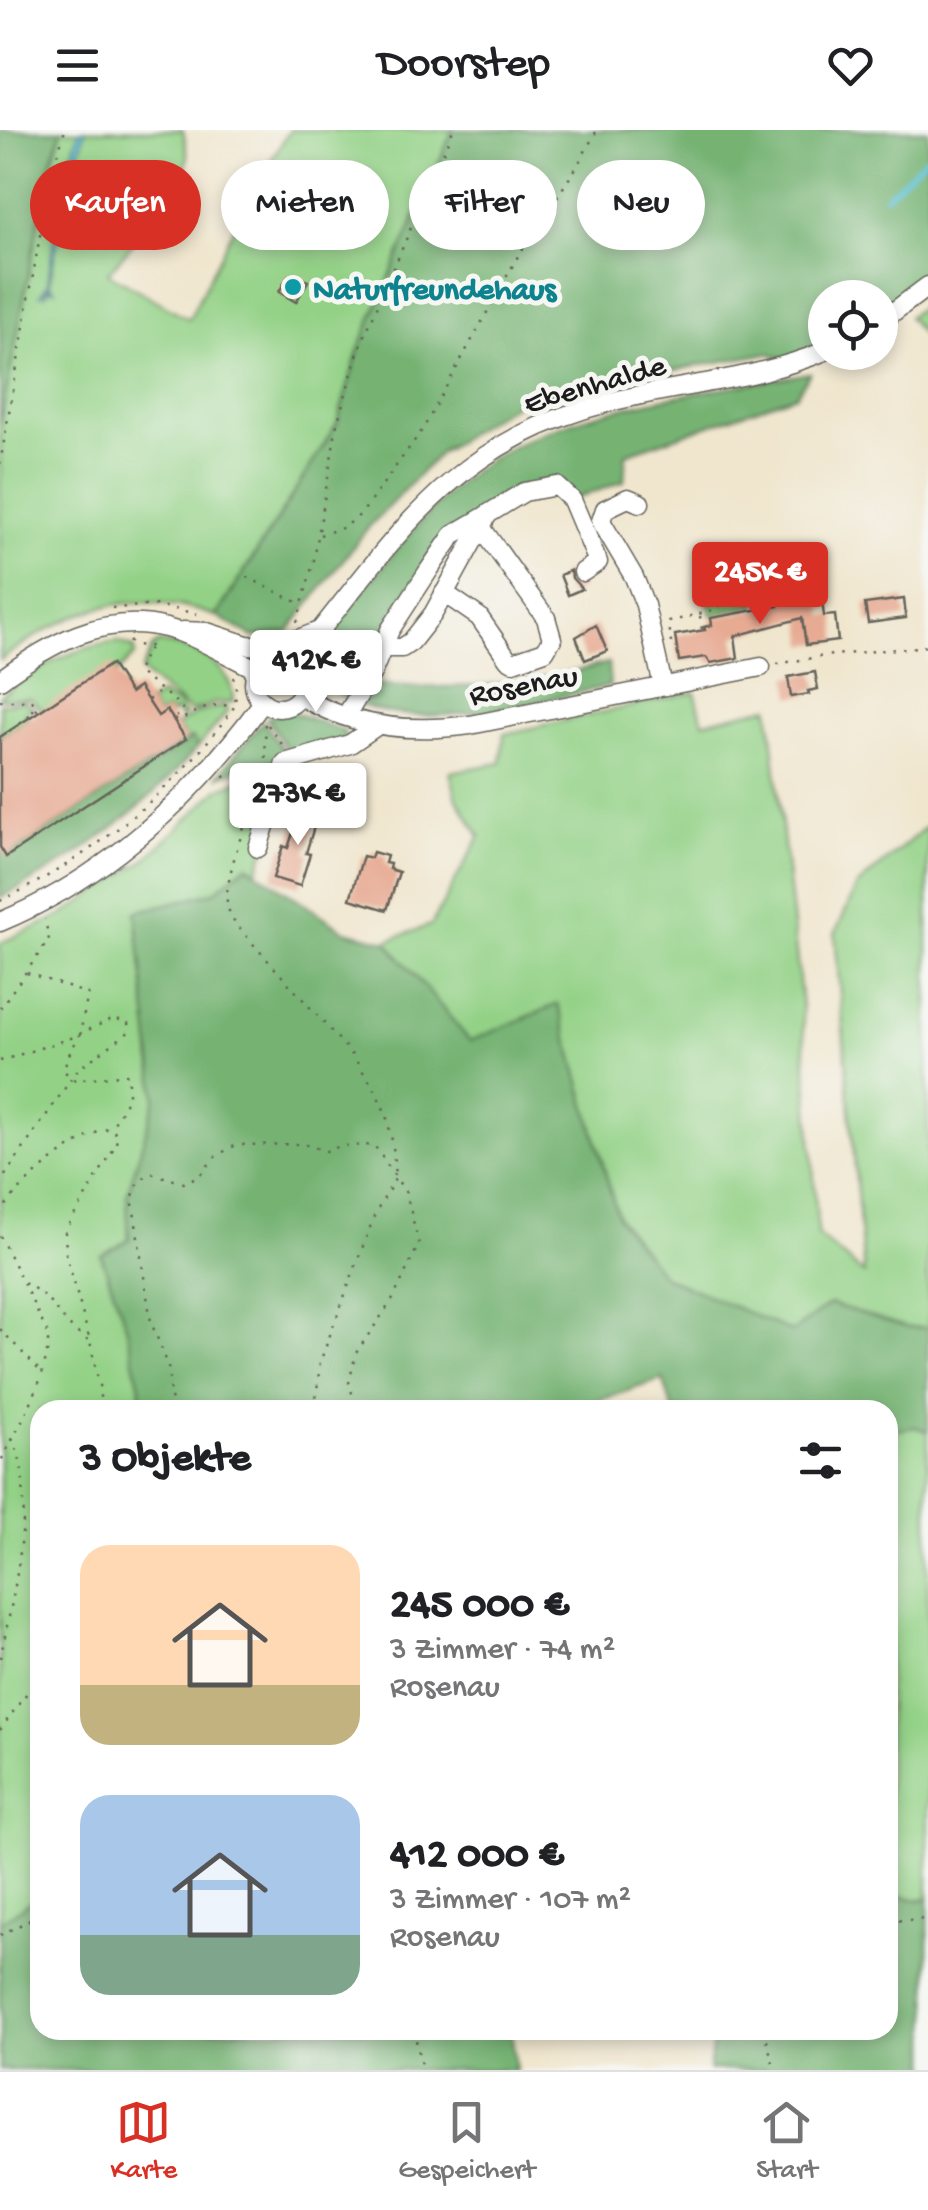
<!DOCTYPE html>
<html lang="de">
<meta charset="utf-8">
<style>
:root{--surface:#fff;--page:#f2f2f2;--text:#202124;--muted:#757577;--line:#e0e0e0;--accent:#d93025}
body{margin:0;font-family:"Gochi Hand",sans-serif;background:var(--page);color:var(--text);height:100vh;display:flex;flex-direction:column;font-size:38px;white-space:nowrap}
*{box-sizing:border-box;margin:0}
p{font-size:32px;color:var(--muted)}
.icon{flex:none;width:55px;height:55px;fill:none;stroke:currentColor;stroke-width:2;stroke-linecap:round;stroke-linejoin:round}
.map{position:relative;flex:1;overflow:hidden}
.details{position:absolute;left:30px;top:1270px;width:868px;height:640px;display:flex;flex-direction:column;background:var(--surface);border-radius:30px;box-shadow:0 5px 15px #0003}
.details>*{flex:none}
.guide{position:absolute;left:30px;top:30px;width:870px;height:90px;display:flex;gap:20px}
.fabs{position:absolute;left:808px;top:150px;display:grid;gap:20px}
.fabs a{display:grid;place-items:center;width:90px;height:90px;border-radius:50%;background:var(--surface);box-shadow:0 5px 15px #0003;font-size:50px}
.price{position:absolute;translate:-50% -85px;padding:0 22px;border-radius:10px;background:#fff;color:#222;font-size:32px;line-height:65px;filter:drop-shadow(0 2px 5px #0008)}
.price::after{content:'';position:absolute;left:50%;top:60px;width:30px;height:22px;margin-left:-15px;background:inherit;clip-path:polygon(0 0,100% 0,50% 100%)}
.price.selected{background:var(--accent);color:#fff}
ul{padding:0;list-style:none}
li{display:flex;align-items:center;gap:30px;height:250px;padding:0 50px}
li span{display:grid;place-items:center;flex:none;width:280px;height:200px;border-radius:30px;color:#555}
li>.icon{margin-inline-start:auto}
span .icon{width:120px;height:120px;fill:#fffc;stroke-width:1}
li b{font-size:42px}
h2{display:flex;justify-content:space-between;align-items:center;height:120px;padding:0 50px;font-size:42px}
.chip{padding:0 35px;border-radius:45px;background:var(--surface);box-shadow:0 5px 15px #0003;font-size:35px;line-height:90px}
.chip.selected{background:var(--accent);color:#fff}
header{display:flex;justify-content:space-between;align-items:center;height:130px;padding:0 50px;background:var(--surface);font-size:45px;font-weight:600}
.tabs{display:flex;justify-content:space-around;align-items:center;height:140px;border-top:2px solid var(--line);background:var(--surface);font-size:28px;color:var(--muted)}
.tabs a{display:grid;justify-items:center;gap:5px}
.tabs .selected{color:var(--accent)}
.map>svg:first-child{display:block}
.green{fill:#93d186;stroke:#587651;stroke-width:2.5}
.forest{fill:#76b373;stroke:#496848;stroke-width:2.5}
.water{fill:#5cc2da;stroke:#3c6f7b;stroke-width:2.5}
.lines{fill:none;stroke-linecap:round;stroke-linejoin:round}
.stream{stroke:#5cc2da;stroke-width:5}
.building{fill:#e7aa93}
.minor-casing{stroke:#66635a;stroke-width:21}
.path{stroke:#66635a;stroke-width:2.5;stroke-dasharray:2.5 8;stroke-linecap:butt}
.minor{stroke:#fff;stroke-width:18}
.culture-dot{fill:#0f9aa8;stroke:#f6f6f2;stroke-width:4}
.labels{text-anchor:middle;stroke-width:10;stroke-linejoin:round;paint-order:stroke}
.culture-label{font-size:32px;font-weight:bold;fill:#0d838f;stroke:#f6f6f2;text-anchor:start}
.street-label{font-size:32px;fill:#1c1c1c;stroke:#f6f6f2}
</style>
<header><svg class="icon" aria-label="menu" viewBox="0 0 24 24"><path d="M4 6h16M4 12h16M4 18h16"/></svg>Doorstep<svg class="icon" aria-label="heart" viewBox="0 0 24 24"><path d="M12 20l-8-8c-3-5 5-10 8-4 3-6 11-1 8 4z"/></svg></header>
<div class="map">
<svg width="928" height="1940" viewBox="0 0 928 1940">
<rect width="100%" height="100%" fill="#f6f6f2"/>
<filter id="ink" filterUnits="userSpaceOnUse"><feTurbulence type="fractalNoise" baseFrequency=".01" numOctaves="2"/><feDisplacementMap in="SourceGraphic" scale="20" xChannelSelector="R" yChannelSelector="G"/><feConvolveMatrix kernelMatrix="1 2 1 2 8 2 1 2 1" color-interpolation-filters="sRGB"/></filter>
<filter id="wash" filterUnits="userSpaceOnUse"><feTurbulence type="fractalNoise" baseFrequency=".0048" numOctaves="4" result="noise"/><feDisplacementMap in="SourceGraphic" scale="40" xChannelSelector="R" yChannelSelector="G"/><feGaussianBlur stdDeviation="2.25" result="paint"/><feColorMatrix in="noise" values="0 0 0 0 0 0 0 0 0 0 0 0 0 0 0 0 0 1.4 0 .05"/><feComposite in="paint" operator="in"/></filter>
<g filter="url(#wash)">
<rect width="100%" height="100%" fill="#f0e6ce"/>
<g class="green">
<path d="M62 0H183L188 26 182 56 108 143 189 189 252 61 290 0H453L359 219 337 294 216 486C129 456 73 478 0 530V296L47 46Z"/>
<path d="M928 172V212L908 187Z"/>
<path d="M740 428 756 475 711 485 707 453 723 433Z"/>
<path d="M118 512 134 518 135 525 117 543 42 580 30 568 0 569V565C38 539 71 517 118 512Z"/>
<path d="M159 513C192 516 233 533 233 572L215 573 190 582C175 566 156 557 141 541L152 518Z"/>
<path d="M695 562 703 592 769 577 802 876 818 1106 864 1144 835 804 857 756 928 695V1198L792 1202 663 1146 618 1087 558 875 470 912 386 811 431 795 480 706 457 669 450 642 501 633 504 604Z"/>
<path d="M160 565 178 574 185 585 180 588 176 581 170 584 167 580 158 586 149 572Z"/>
<path d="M24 571 33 577 25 583 28 588 0 607V574Z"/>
<path d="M224 576 228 581 198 617 192 609H186L177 595 197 583Z"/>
<path d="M252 645 289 652 257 742 247 735 214 762 136 782 156 968 127 1065 129 1110 101 1125 126 1195 145 1280H40V1766L0 1792V813L61 786 102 759 145 730 219 659Z"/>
<path d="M916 1297 928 1301V1768L917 1770 888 1762V1301Z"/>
</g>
<g class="forest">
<path d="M0 0H62L47 46 0 296Z"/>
<path d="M453 0H928V156L880 192V168H825V221L793 233 768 223 554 262 516 274 483 293 440 323 366 400 288 502 253 507 217 486 337 294 359 219Z"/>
<path d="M810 243 796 265 626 324 624 351 572 370 557 356 449 401 377 509 362 510 343 529 361 540 362 549 368 555C447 562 531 554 608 533L610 556C530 571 373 622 318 541 321 503 353 475 376 445 406 408 437 369 475 340 559 276 708 262 810 243Z"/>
<path d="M289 581 344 601 345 609 290 624 267 588Z"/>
<path d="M263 591 286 625C263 636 239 637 217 647Z"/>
<path d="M192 608 198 617C144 680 75 731 0 768V717L7 726Z"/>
<path d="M247 735 345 801 386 811 470 911 558 874 618 1088 663 1146 792 1202 830 1174 906 1197 928 1198V1301L916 1297 888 1301V1280H673L663 1249 570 1280H145L126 1195 101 1125 129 1110 127 1065 156 968 136 782 214 762Z"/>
<path d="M888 1762 917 1770 928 1768V1940H709L714 1900H888Z"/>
<path d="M40 1766V1900H511L516 1940H0V1792Z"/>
</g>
<path class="water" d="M80 0H86L67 62 50 149V154L55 159 51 158 53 161 49 157 45 166 47 156 40 166 48 153 60 62Z"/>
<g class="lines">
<path class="stream" d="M886 66 928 26"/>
</g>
<g id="blocks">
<g class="building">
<path d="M297 145 308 151 296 172 279 162 288 146 294 149Z"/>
<path d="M571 440 572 448 582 459 568 465 560 445Z"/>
<path d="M820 456 824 486 835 485 838 511 806 515 802 488 735 506 738 528 711 533 706 527 679 531 675 505 705 500 704 497 712 495 711 488 778 476 775 465Z"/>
<path d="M904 469 906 488 868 493 865 474Z"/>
<path d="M596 495 607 521 585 530 576 507Z"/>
<path d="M111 534 130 563 139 557 158 586 167 580 186 609 6 727 0 717V607Z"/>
<path d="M815 542 818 559 808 561 809 564 791 567 788 547Z"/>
<path d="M303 672 320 677 306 723 310 724 300 756 273 748 283 716 288 718Z"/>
<path d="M373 722 387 726 385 733 390 734 389 739 399 742 387 780 350 769 363 726 371 728Z"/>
</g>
</g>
</g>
<g filter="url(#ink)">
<use href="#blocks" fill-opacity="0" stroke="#66635a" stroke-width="2.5"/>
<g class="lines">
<g class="minor-casing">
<g id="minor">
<path d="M880 192 928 156"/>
<path d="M640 373 628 368 605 379 601 391 634 447 645 475 663 556"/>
<path d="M444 463 479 487 508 529 513 532 545 521 552 509 546 488 481 397"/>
<path d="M183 501 207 502 247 515 264 516H280L322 500"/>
<path d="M382 518H402L411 512 433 484 488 384 524 362 557 356 572 370 598 432 583 442"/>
<circle cx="279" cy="553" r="25"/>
<path d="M294 533C393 413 447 313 610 272 681 254 756 250 825 221"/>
<path d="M0 550C47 515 104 482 166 498 197 506 228 526 258 540"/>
<path d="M301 566C352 598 411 603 470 595L761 537"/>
<path d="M346 586 373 541 390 500 429 440 453 405 487 385"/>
<path d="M258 718 285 633 350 614 375 597"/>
<path d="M0 792C108 747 194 666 263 572"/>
</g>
</g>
<g class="path">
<path d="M0 334 50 48 65 0"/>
<path d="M320 405 345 397 362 383 423 299 518 126 576 38 597 0"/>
<path d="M247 447 301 474"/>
<path d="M112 478 157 475 197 484"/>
<path d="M700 486 702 500"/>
<path d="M297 492 314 430 337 294 359 219 453 0"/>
<path d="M129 511 133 515 150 516 152 512"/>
<path d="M671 513 669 492 720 478"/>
<path d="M149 518 137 541C153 556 175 568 187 584"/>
<path d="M777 534 824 526 928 516"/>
<path d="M233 547 236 556 235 577"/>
<path d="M148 570 158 563"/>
<path d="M0 571H32L38 577C36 582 33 584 28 586L27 584 33 580 36 584"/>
<path d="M175 591V583L179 589"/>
<path d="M265 594 266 636"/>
<path d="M268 595 284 617"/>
<path d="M224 647 248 639H265"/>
<path d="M262 649C251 677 225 744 227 772 228 785 238 797 246 806L350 922 374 958 386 984 393 1015 395 1049 375 1084 320 1232 315 1280"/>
<path d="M0 771C93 727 175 661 234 577 214 571 193 582 176 593"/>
<path d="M27 843 88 864 80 904 66 930 65 942 75 950 128 944V968L112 997"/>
<path d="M0 878 49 810 45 789"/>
<path d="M0 931 71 908 114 888 128 893 129 902 78 939 0 1053"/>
<path d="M0 1084C16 1056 80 1003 111 998L117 1005 116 1015 65 1101 66 1124 90 1211 100 1260V1280"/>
<path d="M0 1106 48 1204C50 1247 19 1295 0 1333"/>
<path d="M24 1153C52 1165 63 1197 88 1210"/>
<path d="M0 1199 41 1242"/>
<path d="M176 1280 170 1266 168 1235 151 1192 132 1068 139 1051 151 1043 184 1053 200 1045 216 1026 236 1015 303 1014 326 1021 341 1016 374 1015 406 1063 419 1114 393 1169 356 1223 349 1253 357 1280"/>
<path d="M0 1528C12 1475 39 1357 12 1309"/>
<path d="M0 1600 40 1545"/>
<path d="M40 1676V1682"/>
<path d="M888 1791 928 1789"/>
<path d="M0 1805 28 1791 40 1776"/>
<path d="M414 1900 422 1940"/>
<path d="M764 1900 775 1940"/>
</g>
<use href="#minor" class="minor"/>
</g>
</g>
<circle class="culture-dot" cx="293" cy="157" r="10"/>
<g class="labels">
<g class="culture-label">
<text x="313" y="168">Naturfreundehaus</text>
</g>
<g class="street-label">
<text transform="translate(594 252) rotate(-16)" y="11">Ebenhalde</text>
<text transform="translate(523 553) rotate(-11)" y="11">Rosenau</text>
</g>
</g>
</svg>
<div class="fabs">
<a><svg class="icon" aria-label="locate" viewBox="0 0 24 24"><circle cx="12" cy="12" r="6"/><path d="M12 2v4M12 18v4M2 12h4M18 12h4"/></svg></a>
</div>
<b class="price selected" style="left:760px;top:497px">245K €</b>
<b class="price" style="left:316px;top:585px">412K €</b>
<b class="price" style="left:298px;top:718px">273K €</b>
<div class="guide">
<a class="chip selected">Kaufen</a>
<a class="chip">Mieten</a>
<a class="chip">Filter</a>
<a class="chip">Neu</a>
</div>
<section class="details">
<h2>3 Objekte<svg class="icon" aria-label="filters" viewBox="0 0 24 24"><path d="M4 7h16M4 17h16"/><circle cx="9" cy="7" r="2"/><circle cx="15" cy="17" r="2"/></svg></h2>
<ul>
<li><span style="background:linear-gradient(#ffd9b3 70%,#c2b280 0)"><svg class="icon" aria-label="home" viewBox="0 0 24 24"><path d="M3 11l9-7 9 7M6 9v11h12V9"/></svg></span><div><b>245 000 €</b><p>3 Zimmer · 74 m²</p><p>Rosenau</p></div></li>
<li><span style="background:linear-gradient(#a9c7e8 70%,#7fa58c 0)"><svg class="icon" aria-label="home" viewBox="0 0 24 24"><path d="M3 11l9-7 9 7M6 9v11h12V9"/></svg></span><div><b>412 000 €</b><p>3 Zimmer · 107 m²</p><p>Rosenau</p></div></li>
</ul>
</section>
</div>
<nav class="tabs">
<a class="selected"><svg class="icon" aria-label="map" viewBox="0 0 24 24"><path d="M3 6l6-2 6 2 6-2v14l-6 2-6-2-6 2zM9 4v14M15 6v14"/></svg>Karte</a>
<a><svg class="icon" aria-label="saved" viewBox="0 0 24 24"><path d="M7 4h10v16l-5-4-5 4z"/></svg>Gespeichert</a>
<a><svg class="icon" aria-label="home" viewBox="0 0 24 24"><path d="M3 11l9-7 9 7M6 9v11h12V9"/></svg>Start</a>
</nav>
